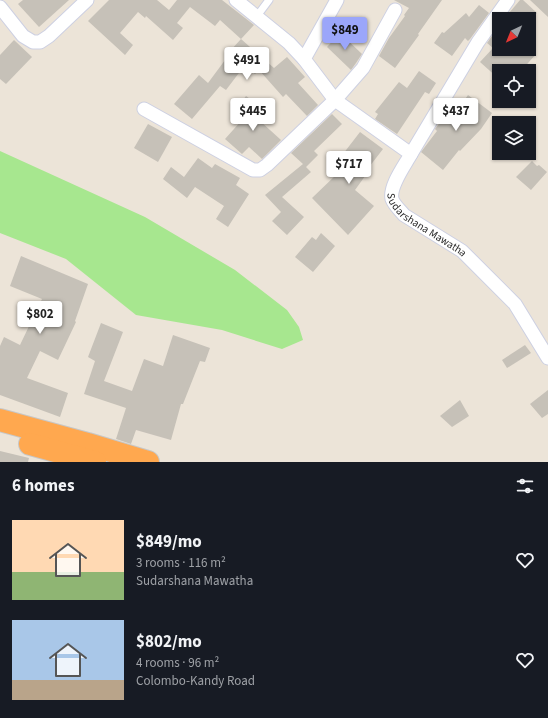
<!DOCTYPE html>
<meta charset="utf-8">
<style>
:root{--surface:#171b24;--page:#20242c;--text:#f1f3f6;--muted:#9ea1a6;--accent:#9ba6fa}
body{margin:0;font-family:"Source Sans 3",sans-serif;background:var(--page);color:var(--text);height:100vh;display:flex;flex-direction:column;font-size:15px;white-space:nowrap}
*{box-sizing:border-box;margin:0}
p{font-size:13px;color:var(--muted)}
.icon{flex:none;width:22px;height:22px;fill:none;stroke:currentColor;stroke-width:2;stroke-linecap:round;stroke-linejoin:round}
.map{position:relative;height:462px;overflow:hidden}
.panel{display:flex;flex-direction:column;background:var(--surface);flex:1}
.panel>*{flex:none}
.needle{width:26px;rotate:223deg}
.tools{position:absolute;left:492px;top:12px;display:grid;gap:8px}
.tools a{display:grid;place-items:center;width:44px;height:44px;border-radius:0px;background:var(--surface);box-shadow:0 1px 3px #0004;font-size:20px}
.price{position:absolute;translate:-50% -34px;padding:0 9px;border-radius:4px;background:#fff;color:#222;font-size:13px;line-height:26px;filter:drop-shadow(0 1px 2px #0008)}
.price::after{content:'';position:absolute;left:50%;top:24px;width:12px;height:9px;margin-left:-6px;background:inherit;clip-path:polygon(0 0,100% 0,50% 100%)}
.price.selected{background:var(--accent);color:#111}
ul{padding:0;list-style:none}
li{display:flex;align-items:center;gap:12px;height:100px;padding:0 12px}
li span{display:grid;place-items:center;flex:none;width:112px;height:80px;border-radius:0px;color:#555}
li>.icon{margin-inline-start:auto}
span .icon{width:48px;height:48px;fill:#fffc;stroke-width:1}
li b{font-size:17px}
h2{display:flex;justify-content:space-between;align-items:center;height:48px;padding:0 12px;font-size:17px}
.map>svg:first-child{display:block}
.green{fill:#a7e78f}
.building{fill:#c6c1b8}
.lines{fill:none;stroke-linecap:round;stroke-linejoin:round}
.lane-casing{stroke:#cdd0e2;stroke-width:9}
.street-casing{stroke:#cdd0e2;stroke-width:15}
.highway-casing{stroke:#c7c7c7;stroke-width:24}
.lane{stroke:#fff;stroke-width:7}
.street{stroke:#fff;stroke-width:13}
.highway{stroke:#ffa84f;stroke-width:22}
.labels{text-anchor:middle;stroke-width:4;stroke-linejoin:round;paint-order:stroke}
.street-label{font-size:11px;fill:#282828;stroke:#fff}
</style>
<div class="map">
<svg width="548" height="462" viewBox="0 0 548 462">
<rect width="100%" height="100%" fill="#ece4d8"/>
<path class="green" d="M0 151 145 217 235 270 287 310 299 327 303 340 282 349 222 330 136 315 66 259 0 233Z"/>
<g class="building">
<path d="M23 0H69L39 27 18 4Z"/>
<path d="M109 0H157L169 10 177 0H222L254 25 241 39 220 20 215 26 190 7 177 23 183 28 173 40 146 16 145 18 138 12 120 33 133 45 125 55 88 21Z"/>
<path d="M394 0H442L418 34 419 35 395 68 379 56 389 38 405 16 404 15 409 8Z"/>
<path d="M520 0H523L537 13 531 19H504Z"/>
<path d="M530 0H548V17Z"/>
<path d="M479 5 489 13 470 39 468 41 465 38 452 56 434 43 442 32 444 33 466 13 469 17Z"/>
<path d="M499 26V49H531L536 54 521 71H499V79L480 62 493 48 487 43Z"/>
<path d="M340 33 362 54 356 63 351 70 327 47Z"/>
<path d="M241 39 274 68 287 57 305 77 298 83 318 105 307 116 286 94 283 97 259 70 255 74 245 65 226 90 220 86 192 119 174 104 199 75 208 83 231 52 230 51Z"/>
<path d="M14 40 32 57 6 84 0 79V55Z"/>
<path d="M419 71 436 83 429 94 425 92 397 134 375 119 378 114 375 112 399 82 407 88Z"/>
<path d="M468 95 492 113 481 129 460 151 459 150 443 170 421 152 437 131 435 129 438 125 448 113 453 117Z"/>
<path d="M246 96 265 110 259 120 281 140 262 159 249 147 242 154 225 139 250 111 240 104Z"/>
<path d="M332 114 342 124 314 151 318 155 306 167 311 172 282 197 304 217 287 235 272 221 281 212 265 195 303 164 291 153Z"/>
<path d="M148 124 172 137 158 162 134 148Z"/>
<path d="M360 132 383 149 366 171 368 172 355 190 374 206 348 235 312 198 337 174 333 171V167Z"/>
<path d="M198 158 212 168 215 164 240 178 236 185 249 194 228 227 216 219 224 206 195 187 187 198 163 179 171 167 184 177Z"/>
<path d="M532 161 537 166 539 165 547 172 531 190 516 177Z"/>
<path d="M321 233 335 246 313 272 295 257 312 237 316 240Z"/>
<path d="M21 256 88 284 75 321 76 322 58 360 40 351 27 378 68 393 60 417 0 395V346L4 337 20 345 42 299 10 286Z"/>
<path d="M101 323 123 332 104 381 132 391 144 359 163 366 173 335 210 348 205 362 200 361 183 404H181L171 440 136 430 131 444 116 439 126 408 84 394 95 361 88 357Z"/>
<path d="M525 345 531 353 507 368 502 360Z"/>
<path d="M548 390V414L542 418 530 404Z"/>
<path d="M460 400 469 416 452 427 440 416Z"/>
<path d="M0 451 29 458 28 462H0Z"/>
</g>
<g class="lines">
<g class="lane-casing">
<path id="lane" d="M257 16 269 0"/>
</g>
<g class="street-casing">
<g id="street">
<path id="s1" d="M236 0 289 43 304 59 335 100 411 154C405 165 389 186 392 199 394 205 400 210 404 215L462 251 515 304 548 358"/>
<path d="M0 7 23 36 33 42H40L49 36 87 0"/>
<path d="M304 59 337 0"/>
<path d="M144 109 253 170H260L267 165 335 100 363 68 395 10"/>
<path d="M411 154 478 42 508 0"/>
</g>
</g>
<g class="highway-casing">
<g id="highway">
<path d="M0 420 88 444 148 462"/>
<path d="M30 444 95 462"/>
</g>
</g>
<use href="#lane" class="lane"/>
<use href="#street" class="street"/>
<use href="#highway" class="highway"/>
</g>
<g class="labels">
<g class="street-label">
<text dy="4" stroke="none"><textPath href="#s1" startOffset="328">Sudarshana Mawatha</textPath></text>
</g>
</g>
</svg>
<div class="tools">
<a><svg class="needle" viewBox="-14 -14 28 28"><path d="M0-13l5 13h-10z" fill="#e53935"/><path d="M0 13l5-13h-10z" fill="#9ea1a6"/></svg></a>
<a><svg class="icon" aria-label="locate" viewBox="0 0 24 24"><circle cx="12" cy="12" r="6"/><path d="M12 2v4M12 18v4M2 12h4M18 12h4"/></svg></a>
<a><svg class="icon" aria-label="layers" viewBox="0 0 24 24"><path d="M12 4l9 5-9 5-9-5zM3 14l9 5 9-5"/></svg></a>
</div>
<b class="price selected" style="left:345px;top:51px">$849</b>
<b class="price" style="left:247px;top:81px">$491</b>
<b class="price" style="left:253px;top:132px">$445</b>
<b class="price" style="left:456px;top:132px">$437</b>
<b class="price" style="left:349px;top:185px">$717</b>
<b class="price" style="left:40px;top:335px">$802</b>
</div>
<section class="panel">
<h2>6 homes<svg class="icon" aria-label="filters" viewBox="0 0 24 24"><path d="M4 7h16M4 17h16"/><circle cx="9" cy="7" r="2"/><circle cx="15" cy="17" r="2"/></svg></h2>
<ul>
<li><span style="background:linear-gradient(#ffd9b3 65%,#8fb573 0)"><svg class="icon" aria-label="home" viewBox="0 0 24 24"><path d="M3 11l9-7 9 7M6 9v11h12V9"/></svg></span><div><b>$849/mo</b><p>3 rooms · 116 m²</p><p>Sudarshana Mawatha</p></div><svg class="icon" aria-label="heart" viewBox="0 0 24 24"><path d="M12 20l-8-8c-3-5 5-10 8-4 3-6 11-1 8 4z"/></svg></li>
<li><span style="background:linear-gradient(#a9c7e8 75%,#b9a48a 0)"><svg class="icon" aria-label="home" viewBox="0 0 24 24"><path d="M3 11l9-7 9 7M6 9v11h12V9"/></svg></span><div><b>$802/mo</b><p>4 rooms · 96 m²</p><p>Colombo-Kandy Road</p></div><svg class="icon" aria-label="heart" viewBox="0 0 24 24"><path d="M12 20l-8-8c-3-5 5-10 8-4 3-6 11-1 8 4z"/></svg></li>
</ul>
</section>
